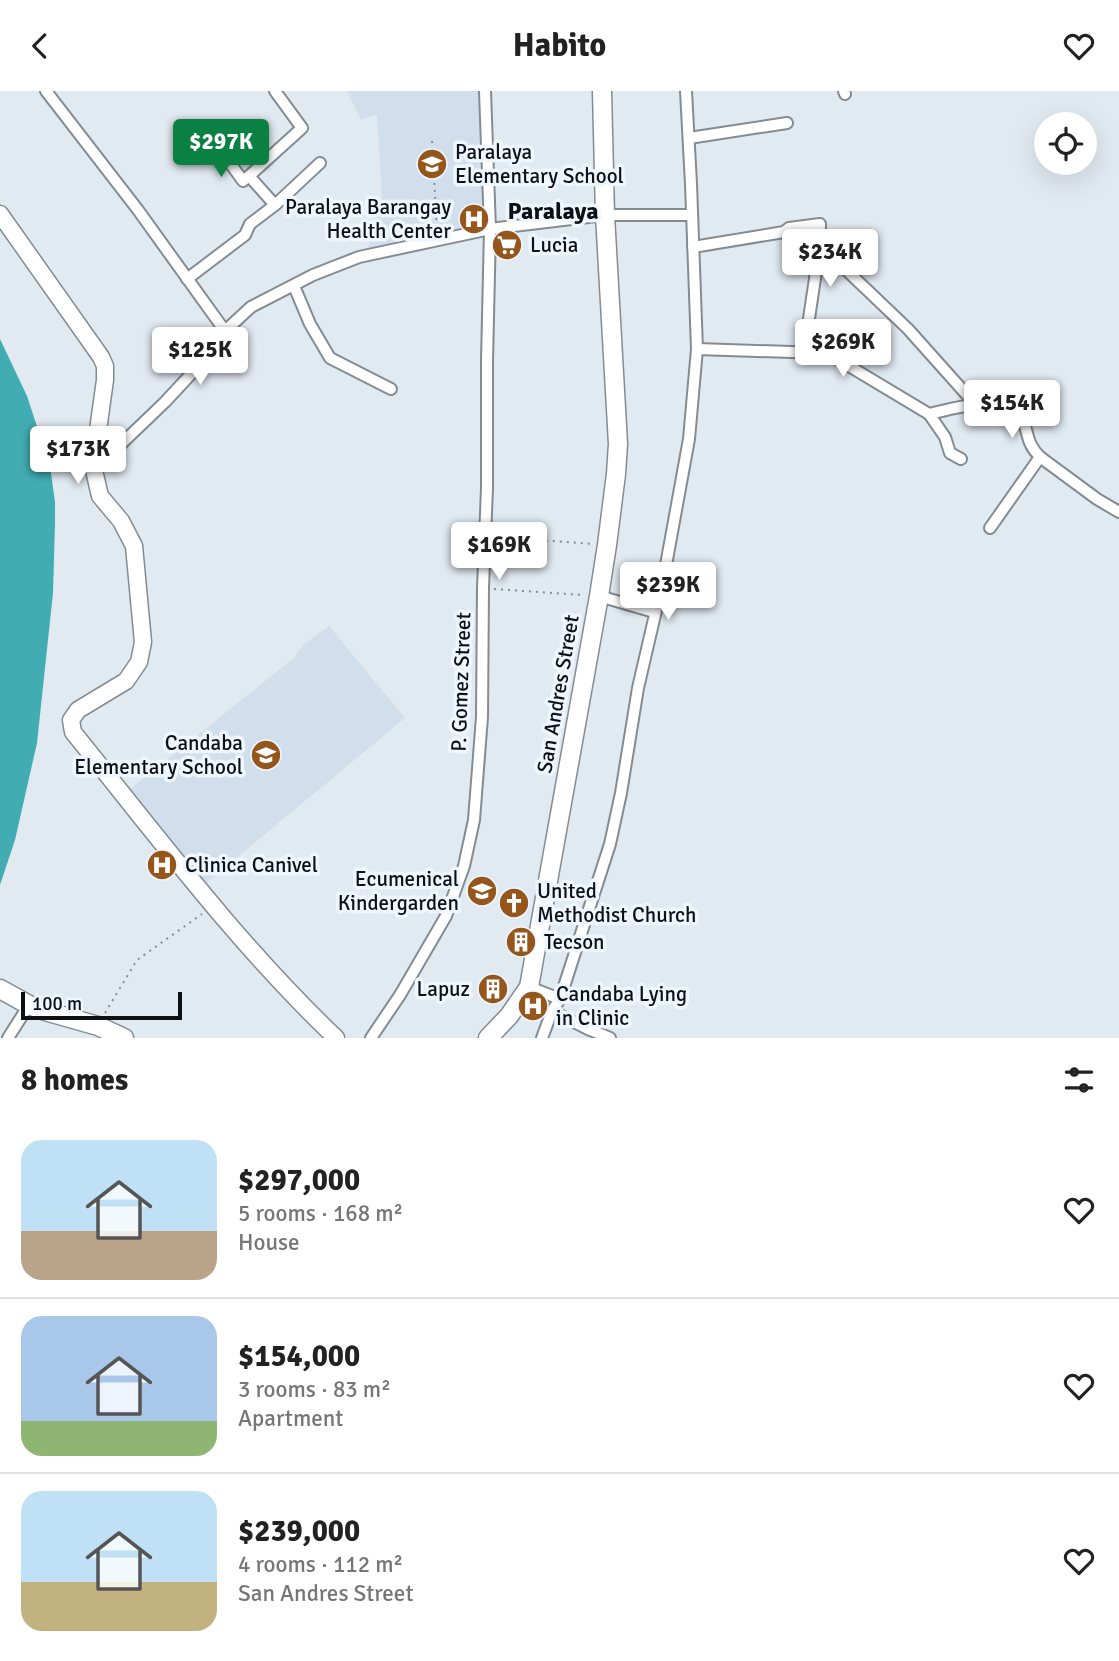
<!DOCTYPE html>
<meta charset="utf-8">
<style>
:root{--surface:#fff;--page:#f2f2f2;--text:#222;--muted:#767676;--line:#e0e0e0;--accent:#0b8043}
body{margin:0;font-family:Signika,sans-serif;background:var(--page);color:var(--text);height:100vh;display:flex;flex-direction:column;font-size:26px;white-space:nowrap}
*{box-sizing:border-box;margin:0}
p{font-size:23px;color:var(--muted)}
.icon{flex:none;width:38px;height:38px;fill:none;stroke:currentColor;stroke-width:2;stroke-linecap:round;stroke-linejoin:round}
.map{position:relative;height:947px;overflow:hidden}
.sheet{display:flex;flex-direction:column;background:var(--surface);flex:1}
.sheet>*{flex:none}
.controls{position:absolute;left:1034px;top:21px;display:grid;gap:14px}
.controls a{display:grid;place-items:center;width:63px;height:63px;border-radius:50%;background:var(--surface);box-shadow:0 7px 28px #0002;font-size:35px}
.scale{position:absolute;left:21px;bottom:18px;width:161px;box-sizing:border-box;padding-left:7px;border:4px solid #0e1114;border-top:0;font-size:19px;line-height:24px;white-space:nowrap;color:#0e1114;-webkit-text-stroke:5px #eef6ff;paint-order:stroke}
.price{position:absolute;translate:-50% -60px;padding:0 16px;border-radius:7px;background:#fff;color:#222;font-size:23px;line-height:46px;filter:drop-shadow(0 2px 4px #0008)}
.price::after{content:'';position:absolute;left:50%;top:42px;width:21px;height:16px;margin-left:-10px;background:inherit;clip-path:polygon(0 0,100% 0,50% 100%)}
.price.active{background:var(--accent);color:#fff}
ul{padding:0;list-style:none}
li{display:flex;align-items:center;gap:21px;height:175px;padding:0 21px}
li+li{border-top:2px solid var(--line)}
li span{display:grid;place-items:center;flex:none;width:196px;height:140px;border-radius:21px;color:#555}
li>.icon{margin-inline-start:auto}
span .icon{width:84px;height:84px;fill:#fffc;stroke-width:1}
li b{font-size:30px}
h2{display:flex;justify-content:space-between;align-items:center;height:84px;padding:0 21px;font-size:30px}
header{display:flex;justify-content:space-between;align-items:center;height:91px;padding:0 21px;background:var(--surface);font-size:32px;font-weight:800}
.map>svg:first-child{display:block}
.built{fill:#d1dfed}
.water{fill:#41adb3}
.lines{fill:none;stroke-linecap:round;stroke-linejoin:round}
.street-casing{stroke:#848c93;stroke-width:14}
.secondary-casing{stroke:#848c93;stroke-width:19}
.primary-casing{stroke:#848c93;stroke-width:21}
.path{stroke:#878d93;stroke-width:2;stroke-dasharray:2 5;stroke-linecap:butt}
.street{stroke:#fff;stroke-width:10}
.secondary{stroke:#fff;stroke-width:16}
.primary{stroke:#fff;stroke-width:18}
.labels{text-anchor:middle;stroke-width:7;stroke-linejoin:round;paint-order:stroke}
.poi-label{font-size:21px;fill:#0e1114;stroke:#eef6ff;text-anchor:start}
.street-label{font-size:21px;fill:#0e1114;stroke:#eef6ff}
.quarter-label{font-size:24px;font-weight:bold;fill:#0e1114;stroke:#eef6ff}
</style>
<header><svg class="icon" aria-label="back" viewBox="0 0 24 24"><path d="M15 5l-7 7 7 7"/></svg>Habito<svg class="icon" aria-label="heart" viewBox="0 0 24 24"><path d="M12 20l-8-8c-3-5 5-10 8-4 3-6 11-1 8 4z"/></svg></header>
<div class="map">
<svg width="1119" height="947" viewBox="0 0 1119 947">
<rect width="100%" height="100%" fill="#e1e9f1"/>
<g class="built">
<path d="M347 0H480L487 134 368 160 374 125 383 124 377 23 361 29Z"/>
<path d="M329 535 405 627 206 792 125 702 293 568 304 553Z"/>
</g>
<path class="water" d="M0 248 27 305 50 375 55 411V432L53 502 37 652 15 749 0 794Z"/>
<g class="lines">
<g class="street-casing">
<g id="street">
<path d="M46 0 138 119 225 240"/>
<path d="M275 0 302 37 249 85 275 114"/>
<path d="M844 0 845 3"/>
<path d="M206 39 243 90 249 85"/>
<path d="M689 47 787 32"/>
<path d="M820 154 908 238 975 313"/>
<path d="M693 156 784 141 789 137 820 133V154L804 261"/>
<path d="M187 188 245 144 250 133 275 114 320 72"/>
<path d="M294 195 310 233 330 267 391 298"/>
<path d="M697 258 821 262 834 266 929 323 945 346 950 362 961 368"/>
<path d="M929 323C951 318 1011 300 1022 326 1029 343 1026 352 1040 366L990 437"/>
<path d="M1040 366 1097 408 1119 421"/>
<path d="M93 375 117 357 165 311 205 268 225 240 251 216 313 184 359 166 490 138 605 124H691"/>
<path d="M664 485 708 496"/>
<path d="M599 505 654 521"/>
<path d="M529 896 560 908"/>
<path d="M552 920 588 938 610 947"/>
<path d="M8 947 29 914"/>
<path d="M371 947 400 904 446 825 464 775 474 729 482 626 483 497 487 397V270L490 138 485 0"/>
<path d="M542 947 552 920 560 908 610 753 621 702 638 597 664 485 689 348 697 258 691 93 686 0"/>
</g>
</g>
<g class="secondary-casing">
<path id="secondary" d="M0 123 101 266 105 275V289L93 375 100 405 121 430 134 455 143 551 139 571 126 590 78 619 71 629 73 641C157 745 239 855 336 947"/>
</g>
<g class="primary-casing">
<g id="primary">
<path d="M0 898 29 914 45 920 98 935 124 947"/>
<path d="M488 947 509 925 529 896 599 505 607 454 616 383 618 353 605 124 602 0"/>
</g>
</g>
<g class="path">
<path d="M432 50 437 138"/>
<path d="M497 446 593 453"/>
<path d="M494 498 583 504"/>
<path d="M105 922 137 869 202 823"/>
</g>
<use href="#street" class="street"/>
<use href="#secondary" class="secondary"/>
<use href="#primary" class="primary"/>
</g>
<defs>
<g id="school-disc" transform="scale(1.575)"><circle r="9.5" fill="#95561c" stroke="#eef6ff"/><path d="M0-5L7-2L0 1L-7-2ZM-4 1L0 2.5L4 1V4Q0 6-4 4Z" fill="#fff"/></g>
<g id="hospital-disc" transform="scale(1.575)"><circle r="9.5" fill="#95561c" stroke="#eef6ff"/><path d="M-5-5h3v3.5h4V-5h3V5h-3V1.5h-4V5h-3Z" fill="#fff"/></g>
<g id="supermarket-disc" transform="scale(1.575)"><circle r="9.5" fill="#95561c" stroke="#eef6ff"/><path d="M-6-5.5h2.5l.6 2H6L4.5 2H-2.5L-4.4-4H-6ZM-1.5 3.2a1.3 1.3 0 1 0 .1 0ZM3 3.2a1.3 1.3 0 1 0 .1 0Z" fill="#fff"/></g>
<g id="church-disc" transform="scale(1.575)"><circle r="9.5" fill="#95561c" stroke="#eef6ff"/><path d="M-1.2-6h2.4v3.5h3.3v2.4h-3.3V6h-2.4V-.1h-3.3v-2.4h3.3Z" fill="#fff"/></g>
<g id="building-disc" transform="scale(1.575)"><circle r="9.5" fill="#95561c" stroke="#eef6ff"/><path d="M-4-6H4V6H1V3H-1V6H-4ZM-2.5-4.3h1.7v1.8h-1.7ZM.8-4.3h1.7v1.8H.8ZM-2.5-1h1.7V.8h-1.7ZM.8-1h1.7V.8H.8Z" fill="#fff"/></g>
</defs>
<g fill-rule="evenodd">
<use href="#school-disc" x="432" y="73"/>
<use href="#hospital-disc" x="474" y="128"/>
<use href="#supermarket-disc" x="507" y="154"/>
<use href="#school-disc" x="266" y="664"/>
<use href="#hospital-disc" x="162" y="774"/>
<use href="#school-disc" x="482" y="800"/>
<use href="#church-disc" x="514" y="812"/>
<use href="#building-disc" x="521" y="851"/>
<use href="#building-disc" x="493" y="898"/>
<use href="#hospital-disc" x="533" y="915"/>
</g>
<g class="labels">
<g class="poi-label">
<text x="455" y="68">Paralaya<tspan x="455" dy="24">Elementary School</tspan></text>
<text x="451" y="123" text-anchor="end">Paralaya Barangay<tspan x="451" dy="24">Health Center</tspan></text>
<text x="530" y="161">Lucia</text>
<text x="243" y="659" text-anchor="end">Candaba<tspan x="243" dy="24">Elementary School</tspan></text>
<text x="185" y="781">Clinica Canivel</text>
<text x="459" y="795" text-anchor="end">Ecumenical<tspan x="459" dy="24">Kindergarden</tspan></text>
<text x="537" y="807">United<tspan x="537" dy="24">Methodist Church</tspan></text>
<text x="544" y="858">Tecson</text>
<text x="470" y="905" text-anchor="end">Lapuz</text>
<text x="556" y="910">Candaba Lying<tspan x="556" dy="24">in Clinic</tspan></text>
</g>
<g class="street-label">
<text transform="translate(461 591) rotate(-88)" y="7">P. Gomez Street</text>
<text transform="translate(558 603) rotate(-80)" y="7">San Andres Street</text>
</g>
<g class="quarter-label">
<text x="553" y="128">Paralaya</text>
</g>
</g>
</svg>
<div class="controls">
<a><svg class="icon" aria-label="locate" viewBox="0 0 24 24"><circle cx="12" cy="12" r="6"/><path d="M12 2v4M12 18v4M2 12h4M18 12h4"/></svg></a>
</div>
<div class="scale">100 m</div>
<b class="price active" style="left:221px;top:88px">$297K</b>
<b class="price" style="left:830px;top:198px">$234K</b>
<b class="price" style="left:843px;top:288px">$269K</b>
<b class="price" style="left:200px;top:296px">$125K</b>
<b class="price" style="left:1012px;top:349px">$154K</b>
<b class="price" style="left:78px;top:395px">$173K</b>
<b class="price" style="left:499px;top:491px">$169K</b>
<b class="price" style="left:668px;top:531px">$239K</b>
</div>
<section class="sheet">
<h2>8 homes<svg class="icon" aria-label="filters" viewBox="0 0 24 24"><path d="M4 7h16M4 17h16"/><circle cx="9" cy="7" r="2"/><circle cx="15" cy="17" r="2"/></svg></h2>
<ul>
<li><span style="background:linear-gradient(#bfe0f5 65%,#b9a48a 0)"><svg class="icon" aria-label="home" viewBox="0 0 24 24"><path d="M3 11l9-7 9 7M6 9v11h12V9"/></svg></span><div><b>$297,000</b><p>5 rooms · 168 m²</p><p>House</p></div><svg class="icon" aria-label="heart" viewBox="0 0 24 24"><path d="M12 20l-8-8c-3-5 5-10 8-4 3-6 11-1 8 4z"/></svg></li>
<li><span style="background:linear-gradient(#a9c7e8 75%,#8fb573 0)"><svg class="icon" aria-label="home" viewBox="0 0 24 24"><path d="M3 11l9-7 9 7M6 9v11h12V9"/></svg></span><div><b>$154,000</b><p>3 rooms · 83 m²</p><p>Apartment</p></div><svg class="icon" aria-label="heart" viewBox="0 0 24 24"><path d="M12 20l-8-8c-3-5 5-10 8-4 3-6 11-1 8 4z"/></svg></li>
<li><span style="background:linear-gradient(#bfe0f5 65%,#c2b280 0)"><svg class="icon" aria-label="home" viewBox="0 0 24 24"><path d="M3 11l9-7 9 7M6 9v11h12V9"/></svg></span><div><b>$239,000</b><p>4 rooms · 112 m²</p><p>San Andres Street</p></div><svg class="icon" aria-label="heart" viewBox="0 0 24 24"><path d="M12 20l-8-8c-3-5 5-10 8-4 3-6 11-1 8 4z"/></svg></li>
</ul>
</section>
